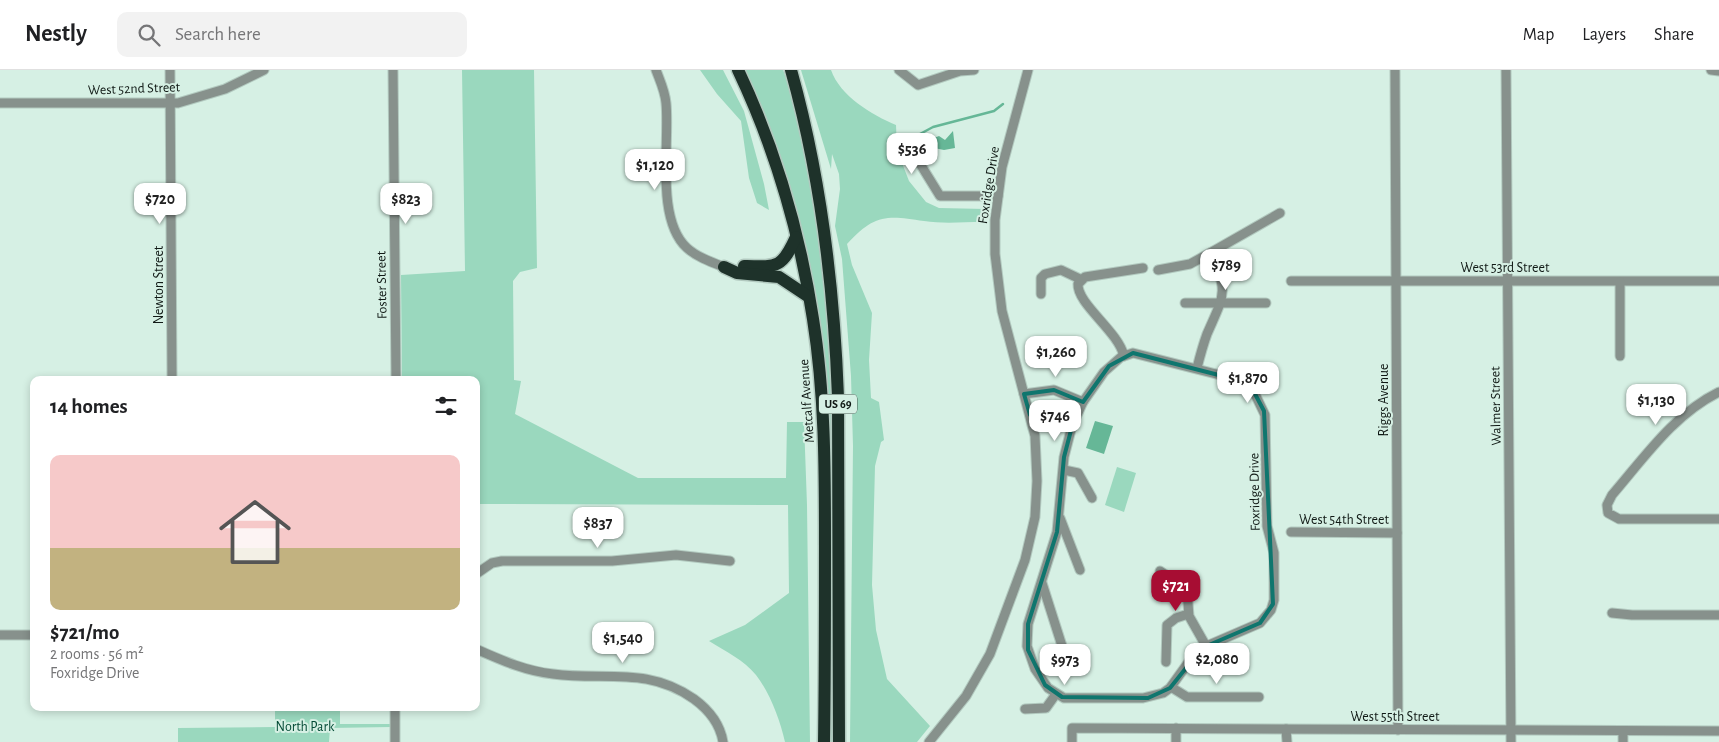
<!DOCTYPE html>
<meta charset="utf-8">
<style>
:root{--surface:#fff;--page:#f2f2f2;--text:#202124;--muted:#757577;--line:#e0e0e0;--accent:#a70d33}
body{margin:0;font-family:"Alegreya Sans",sans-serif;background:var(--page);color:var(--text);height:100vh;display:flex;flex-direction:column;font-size:19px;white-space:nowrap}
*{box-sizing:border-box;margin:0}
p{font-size:16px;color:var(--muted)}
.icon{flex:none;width:28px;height:28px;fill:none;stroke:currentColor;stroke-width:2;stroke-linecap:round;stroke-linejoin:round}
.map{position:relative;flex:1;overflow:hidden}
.sheet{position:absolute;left:30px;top:306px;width:450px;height:335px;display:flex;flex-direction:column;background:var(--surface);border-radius:10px;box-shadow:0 2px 8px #0003}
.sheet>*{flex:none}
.price{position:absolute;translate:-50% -42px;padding:0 11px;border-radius:10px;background:#fff;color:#222;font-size:16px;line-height:32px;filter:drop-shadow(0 1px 2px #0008)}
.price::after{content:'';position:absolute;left:50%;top:30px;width:15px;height:11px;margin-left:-8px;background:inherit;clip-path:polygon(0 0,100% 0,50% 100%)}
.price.active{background:var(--accent);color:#fff}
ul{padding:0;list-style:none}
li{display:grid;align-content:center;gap:10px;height:265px;padding:0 20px}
li span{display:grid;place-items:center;height:155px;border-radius:10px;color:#555}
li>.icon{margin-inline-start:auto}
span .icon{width:90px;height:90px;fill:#fffc;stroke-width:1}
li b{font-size:21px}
h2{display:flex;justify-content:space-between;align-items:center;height:60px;padding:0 20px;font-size:21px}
header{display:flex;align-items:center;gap:30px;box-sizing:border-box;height:70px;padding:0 25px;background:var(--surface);border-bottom:1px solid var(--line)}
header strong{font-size:24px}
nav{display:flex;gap:28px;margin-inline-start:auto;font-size:18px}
.search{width:350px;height:45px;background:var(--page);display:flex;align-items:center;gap:12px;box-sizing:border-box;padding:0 18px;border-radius:10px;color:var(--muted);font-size:19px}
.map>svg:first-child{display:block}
.green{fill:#9ad8be}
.water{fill:#66b797}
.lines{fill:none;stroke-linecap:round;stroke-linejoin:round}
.stream{stroke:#66b797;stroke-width:2.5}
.minor-casing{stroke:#b2c9bf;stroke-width:11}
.highway-casing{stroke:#b2c9bf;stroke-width:15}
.minor{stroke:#87918c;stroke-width:9}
.highway{stroke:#1e322a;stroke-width:12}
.marked{fill:none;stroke:#0f766e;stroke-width:4;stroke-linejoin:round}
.labels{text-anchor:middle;stroke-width:4;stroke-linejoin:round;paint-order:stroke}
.shield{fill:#d6f0e4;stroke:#4b5a53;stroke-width:1}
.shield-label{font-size:12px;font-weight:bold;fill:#101915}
.street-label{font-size:14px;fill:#101915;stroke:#d6f0e4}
.park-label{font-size:14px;fill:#034a35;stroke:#d6f0e4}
</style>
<header>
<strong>Nestly</strong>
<div class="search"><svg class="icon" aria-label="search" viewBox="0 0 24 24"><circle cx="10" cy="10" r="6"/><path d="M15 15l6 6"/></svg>Search here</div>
<nav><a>Map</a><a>Layers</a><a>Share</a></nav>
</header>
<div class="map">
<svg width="1719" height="672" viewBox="0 0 1719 672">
<rect width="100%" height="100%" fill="#d6f0e4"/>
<g class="green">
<path d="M462 0H534L537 198 520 202 513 211 514 310 521 311 515 344 638 408H786L787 352H804L807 435 810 672H785C780 650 770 623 756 605 744 590 725 581 709 571L745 555 789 523 788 435 476 434V310H402L401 205 465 201Z"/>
<path d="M700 0H723L744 41 764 114 769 140 757 133 749 108 741 51 717 24Z"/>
<path d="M744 0H783C804 52 812 111 819 166 842 333 833 504 834 672H829L816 244Z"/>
<path d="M801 0H831C840 26 872 45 896 55L897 80 909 111 926 132 939 138 986 139 985 150 982 152C963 152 943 154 924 151 887 145 874 144 847 174L852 195 872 243 869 290 871 328 879 332 884 370 881 372 875 396 872 515 876 560 887 609 930 656 917 672H850L853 376 851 306 842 189 835 156 840 119 839 104 832 84 831 99Z"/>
<path d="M1117 397 1136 403 1124 442 1105 435Z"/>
<path d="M275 638H340V654H391V657L330 658 329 672H178V658L275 657Z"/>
</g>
<g class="water">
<path d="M953 61 955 78 944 80 934 78V68L939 66 945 70Z"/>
<path d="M1095 351 1113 356 1104 384 1086 378Z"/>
</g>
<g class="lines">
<path class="stream" d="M899 66 920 64 933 57 994 41 1003 34"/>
<g class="minor-casing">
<g id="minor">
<path d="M170 0 172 310"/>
<path d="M393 0 396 310"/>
<path d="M656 0C660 11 665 21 666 33 670 72 655 149 687 178 697 187 711 192 724 197"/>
<path d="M899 0 918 15 960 1 974 0"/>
<path d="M1395 0 1398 660"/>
<path d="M1506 0 1511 672"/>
<path d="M1711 0 1719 1"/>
<path d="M0 33H178L225 19 264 0"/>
<path d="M906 71 940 126H998"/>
<path d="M1158 200 1190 194 1210 183"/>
<path d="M1291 211H1719"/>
<path d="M1620 212V286"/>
<path d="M1041 224V208L1045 204 1061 200 1080 209"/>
<path d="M1185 233H1266"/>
<path d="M1133 283 1236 309 1254 322 1265 345 1267 456 1274 483V530L1271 540 1260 553 1202 578 1193 586 1170 618 1163 623 1143 628H1064L1048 618 1035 599 1027 576 1028 554 1057 462 1064 387 1072 356 1083 332 1104 302 1121 287Z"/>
<path d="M1124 286C1118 261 1077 234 1078 214L1085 207 1143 198"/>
<path d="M1197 298C1200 286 1203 275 1207 264 1223 227 1230 222 1210 183L1280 143"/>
<path d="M1719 322C1674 344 1644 388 1612 425L1607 435 1608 443 1619 449H1719"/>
<path d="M1024 324 1054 320 1083 332"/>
<path d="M1030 345 1055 343 1075 349"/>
<path d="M1064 400 1078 403 1092 428"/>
<path d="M1060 448 1080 500"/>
<path d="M1291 462 1397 463"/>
<path d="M1160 501 1187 520 1189 546 1206 576"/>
<path d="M476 504 492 493 502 491H612L676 485 730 491"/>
<path d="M1042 513 1063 579"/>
<path d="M1612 543 1632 545H1719"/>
<path d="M0 565H34"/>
<path d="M476 579C501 590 525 601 553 604 604 611 647 596 694 629 709 640 720 653 723 672"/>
<path d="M1166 592 1167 555 1176 548 1188 544"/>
<path d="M1171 617 1187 627H1259"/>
<path d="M395 638V672"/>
<path d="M1025 639 1046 638 1056 624"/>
<path d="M1176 658V672"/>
<path d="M1286 659 1287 672"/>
<path d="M1623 661V672"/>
<path d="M929 672 966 626 990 584 1025 490 1035 447 1037 411 1035 366 1002 241 995 184V150L1002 97 1028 0"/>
<path d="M1072 672V658L1719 661"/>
</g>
</g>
<g class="highway-casing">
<g id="highway">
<path d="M738 0C775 78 800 164 813 249 825 324 825 400 825 475 825 541 825 606 824 672"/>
<path d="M791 0C821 107 834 216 838 327L839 672"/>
<path d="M744 196C778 197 782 198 796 167"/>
<path d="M724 197 737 203 779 207 809 227"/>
</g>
</g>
<use href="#minor" class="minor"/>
<use href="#highway" class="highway"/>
</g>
<path class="marked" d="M1133 283 1238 310 1254 322 1264 341 1273 534 1260 553 1202 578 1170 618 1148 628 1062 627 1045 615 1028 580V554L1057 462 1064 387 1074 349 1055 343 1030 345 1024 324 1054 320 1083 332 1109 296Z"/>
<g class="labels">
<rect class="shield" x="819" y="324.5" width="38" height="19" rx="4"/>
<g class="shield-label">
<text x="838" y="338">US 69</text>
</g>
<g class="street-label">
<text transform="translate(134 18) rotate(-2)" y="5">West 52nd Street</text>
<text transform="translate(988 115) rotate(-81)" y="5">Foxridge Drive</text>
<text x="1505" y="202">West 53rd Street</text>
<text transform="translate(158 215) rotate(-90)" y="5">Newton Street</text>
<text transform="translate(381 215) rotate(-91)" y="5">Foster Street</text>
<text transform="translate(1383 330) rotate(-90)" y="5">Riggs Avenue</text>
<text transform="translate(806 331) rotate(-94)" y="5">Metcalf Avenue</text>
<text transform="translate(1495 336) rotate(-91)" y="5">Walmer Street</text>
<text transform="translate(1254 422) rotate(-91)" y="5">Foxridge Drive</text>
<text x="1344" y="454">West 54th Street</text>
<text x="1395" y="651">West 55th Street</text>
</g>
<g class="park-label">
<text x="305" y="661">North Park</text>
</g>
</g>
</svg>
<b class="price" style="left:912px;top:105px">$536</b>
<b class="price" style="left:655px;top:121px">$1,120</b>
<b class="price" style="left:160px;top:155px">$720</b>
<b class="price" style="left:406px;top:155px">$823</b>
<b class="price" style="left:1226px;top:221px">$789</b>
<b class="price" style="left:1056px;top:308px">$1,260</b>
<b class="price" style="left:1248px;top:334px">$1,870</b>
<b class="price" style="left:1656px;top:356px">$1,130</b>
<b class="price" style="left:1055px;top:372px">$746</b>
<b class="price" style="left:598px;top:479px">$837</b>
<b class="price active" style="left:1176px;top:542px">$721</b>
<b class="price" style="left:623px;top:594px">$1,540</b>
<b class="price" style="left:1217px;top:615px">$2,080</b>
<b class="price" style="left:1065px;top:616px">$973</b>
<section class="sheet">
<h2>14 homes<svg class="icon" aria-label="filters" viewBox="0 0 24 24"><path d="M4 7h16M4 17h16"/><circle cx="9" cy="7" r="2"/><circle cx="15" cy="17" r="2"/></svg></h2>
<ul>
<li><span style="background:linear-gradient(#f6c9c9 60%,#c2b280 0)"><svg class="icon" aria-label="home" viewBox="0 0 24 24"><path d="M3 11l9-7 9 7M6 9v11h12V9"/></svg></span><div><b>$721/mo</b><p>2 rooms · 56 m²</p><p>Foxridge Drive</p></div></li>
</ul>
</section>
</div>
